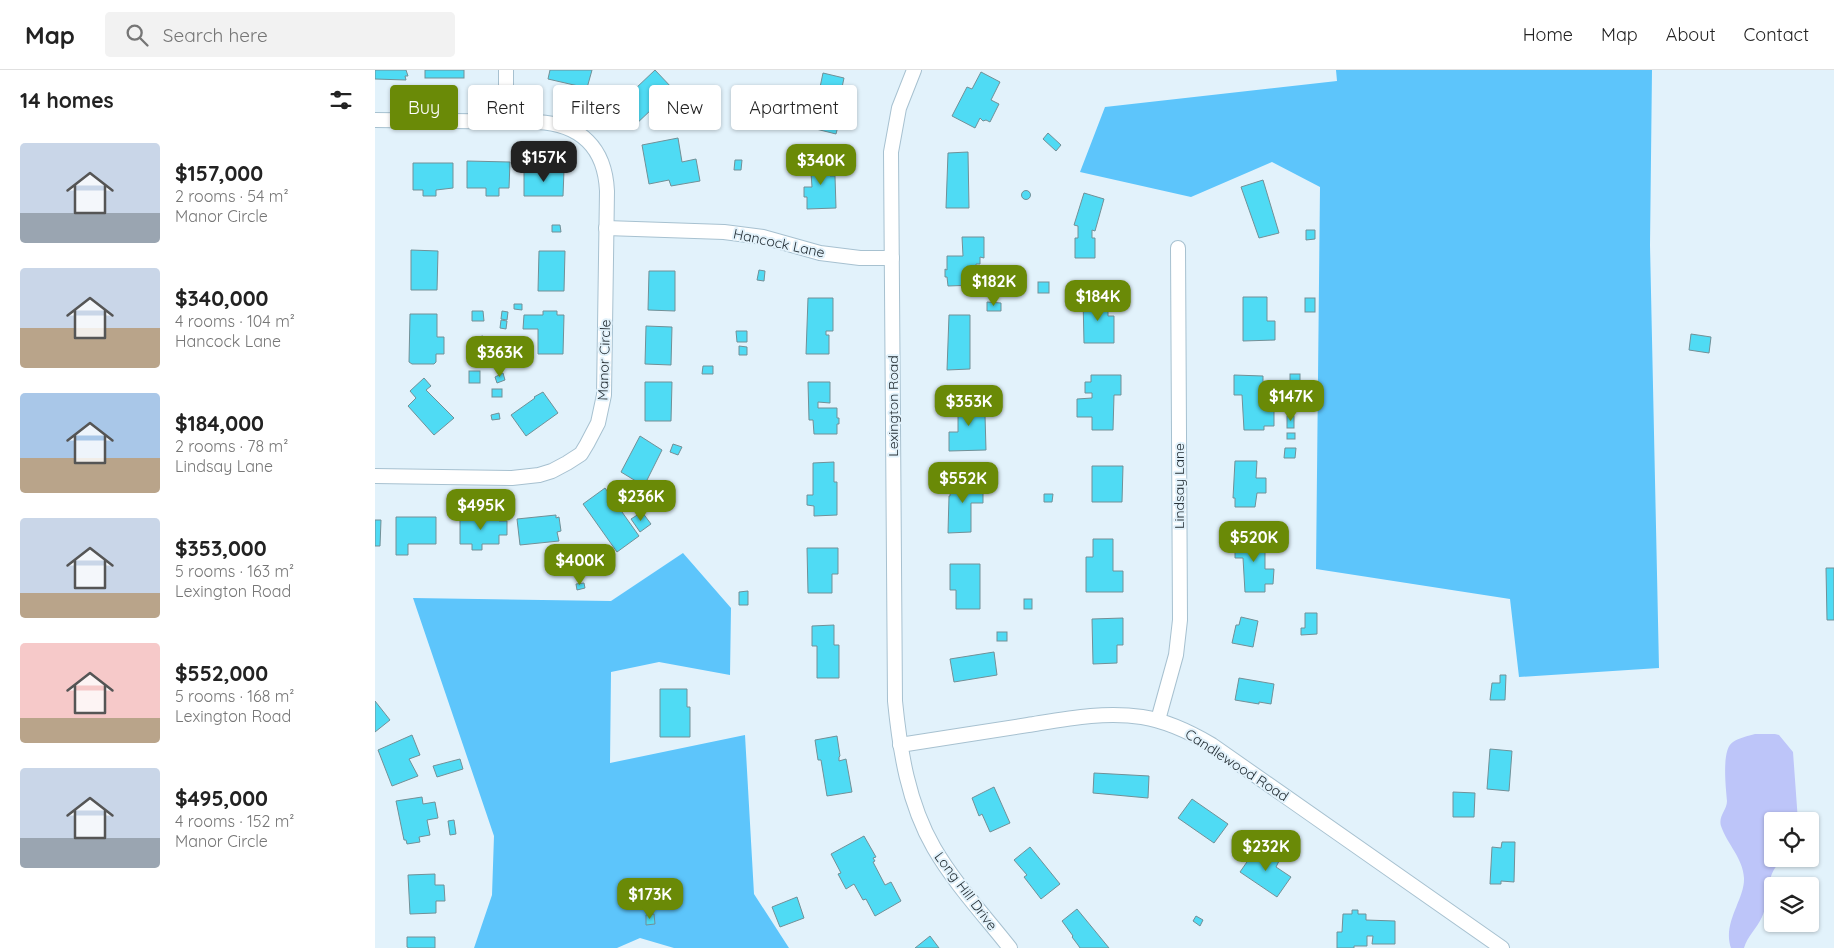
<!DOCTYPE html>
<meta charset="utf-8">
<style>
:root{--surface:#fff;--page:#f2f2f2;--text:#222;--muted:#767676;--line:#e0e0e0;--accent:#6a8a07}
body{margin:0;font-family:Quicksand,sans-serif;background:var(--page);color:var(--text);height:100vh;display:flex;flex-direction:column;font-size:19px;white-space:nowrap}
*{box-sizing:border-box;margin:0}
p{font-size:16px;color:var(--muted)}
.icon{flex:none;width:28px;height:28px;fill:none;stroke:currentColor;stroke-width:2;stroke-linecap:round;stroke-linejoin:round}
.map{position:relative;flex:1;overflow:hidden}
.details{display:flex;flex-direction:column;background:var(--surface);width:375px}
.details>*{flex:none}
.hud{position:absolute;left:15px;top:15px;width:475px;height:45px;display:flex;gap:10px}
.buttons{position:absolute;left:1389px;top:742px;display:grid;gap:10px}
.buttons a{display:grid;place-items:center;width:55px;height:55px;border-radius:5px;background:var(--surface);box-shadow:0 1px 4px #0004;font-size:25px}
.price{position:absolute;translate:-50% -42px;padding:0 11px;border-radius:10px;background:var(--accent);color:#fff;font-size:16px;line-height:32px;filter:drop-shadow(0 1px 2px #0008)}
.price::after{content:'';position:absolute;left:50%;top:30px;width:15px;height:11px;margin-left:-8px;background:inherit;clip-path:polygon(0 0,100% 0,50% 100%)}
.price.selected{background:#222;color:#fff}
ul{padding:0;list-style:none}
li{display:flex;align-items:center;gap:15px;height:125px;padding:0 20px}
li span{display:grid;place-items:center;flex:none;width:140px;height:100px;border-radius:5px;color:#555}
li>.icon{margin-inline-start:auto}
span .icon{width:60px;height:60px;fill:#fffc;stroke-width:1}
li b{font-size:21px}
h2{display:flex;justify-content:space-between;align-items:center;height:60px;padding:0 20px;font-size:21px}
.pill{padding:0 18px;border-radius:5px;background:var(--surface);box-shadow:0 1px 4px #0004;font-size:18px;line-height:45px}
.pill.selected{background:var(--accent);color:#fff}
header{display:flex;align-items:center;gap:30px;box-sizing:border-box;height:70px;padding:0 25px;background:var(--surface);border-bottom:1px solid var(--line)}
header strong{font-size:24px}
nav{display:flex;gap:28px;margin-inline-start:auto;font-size:18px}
.search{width:350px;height:45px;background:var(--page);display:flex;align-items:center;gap:12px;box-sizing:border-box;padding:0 18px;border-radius:5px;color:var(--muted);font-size:19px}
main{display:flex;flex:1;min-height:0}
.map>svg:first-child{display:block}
.forest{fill:#5dc5fb}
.water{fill:#bdc5f9}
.building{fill:#4fdbf4;stroke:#729097}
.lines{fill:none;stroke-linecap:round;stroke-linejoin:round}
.street-casing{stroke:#a7c1d0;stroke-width:16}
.street{stroke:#fff;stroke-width:14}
.labels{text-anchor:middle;stroke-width:4;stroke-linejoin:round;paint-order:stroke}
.street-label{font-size:14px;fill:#263036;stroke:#e2f2fb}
</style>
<header>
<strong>Map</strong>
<div class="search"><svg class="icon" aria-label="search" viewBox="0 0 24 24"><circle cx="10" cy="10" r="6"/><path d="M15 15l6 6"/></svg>Search here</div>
<nav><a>Home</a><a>Map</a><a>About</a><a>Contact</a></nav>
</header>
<main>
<section class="details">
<h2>14 homes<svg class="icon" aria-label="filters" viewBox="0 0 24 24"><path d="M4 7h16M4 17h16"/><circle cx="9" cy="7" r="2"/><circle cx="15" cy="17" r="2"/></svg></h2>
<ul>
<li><span style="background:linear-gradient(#c9d6e8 70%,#9aa5b1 0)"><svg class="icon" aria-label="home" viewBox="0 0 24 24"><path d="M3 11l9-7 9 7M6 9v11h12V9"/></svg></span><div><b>$157,000</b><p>2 rooms · 54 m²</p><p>Manor Circle</p></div></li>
<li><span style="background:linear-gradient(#c9d6e8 60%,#b9a48a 0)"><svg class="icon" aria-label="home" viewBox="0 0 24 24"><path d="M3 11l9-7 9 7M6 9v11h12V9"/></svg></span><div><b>$340,000</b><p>4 rooms · 104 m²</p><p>Hancock Lane</p></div></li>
<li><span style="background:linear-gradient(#a9c7e8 65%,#b9a48a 0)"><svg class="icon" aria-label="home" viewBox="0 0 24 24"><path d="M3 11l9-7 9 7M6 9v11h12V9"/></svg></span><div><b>$184,000</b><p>2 rooms · 78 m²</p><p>Lindsay Lane</p></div></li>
<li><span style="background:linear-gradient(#c9d6e8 75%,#b9a48a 0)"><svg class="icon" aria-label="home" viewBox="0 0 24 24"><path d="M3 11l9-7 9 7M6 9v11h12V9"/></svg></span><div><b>$353,000</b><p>5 rooms · 163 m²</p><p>Lexington Road</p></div></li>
<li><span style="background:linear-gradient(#f6c9c9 75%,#b9a48a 0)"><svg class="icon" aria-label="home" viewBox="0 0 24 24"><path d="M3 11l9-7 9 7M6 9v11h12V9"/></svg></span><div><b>$552,000</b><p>5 rooms · 168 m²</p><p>Lexington Road</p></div></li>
<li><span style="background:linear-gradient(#c9d6e8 70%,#9aa5b1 0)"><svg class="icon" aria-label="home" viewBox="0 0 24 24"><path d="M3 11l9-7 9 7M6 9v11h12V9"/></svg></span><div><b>$495,000</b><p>4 rooms · 152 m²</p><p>Manor Circle</p></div></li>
</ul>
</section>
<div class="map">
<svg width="1459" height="878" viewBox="0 0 1459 878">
<rect width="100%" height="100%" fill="#e2f2fb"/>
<g class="forest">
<path d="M961 0H1277L1275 175 1284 598 1144 607 1135 529 941 499 945 117 897 92 816 127 705 102 730 37 962 11Z"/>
<path d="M308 483 356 538 355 605 284 592 236 602 235 693 370 665 379 824 414 878H299L265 868 242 878H99L117 825 119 766 38 528 236 531Z"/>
</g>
<path class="water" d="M1380 664H1400L1404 665 1418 682 1423 751H1398V789H1413C1388 796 1396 830 1387 847 1382 858 1372 867 1369 878H1356C1347 853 1370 829 1369 808 1368 788 1352 774 1346 756 1343 746 1352 740 1352 731 1351 718 1346 679 1358 672 1364 668 1373 666 1380 664Z"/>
<g class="building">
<path d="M0 0H31L33 6H30L31 10 0 9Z"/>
<rect x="50" y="0" width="39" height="8"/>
<path d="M175 0H217L212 18 173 9Z"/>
<path d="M280 0 298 19 258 57 240 38Z"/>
<path d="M606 2 625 12 616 30 624 34 615 52 611 50 608 51 605 48 600 58 577 46 592 17 597 19Z"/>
<path d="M448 3 469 8 465 27H463L462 31 469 33 461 64 437 58 446 23 444 22Z"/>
<path d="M331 42 335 53 327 55 324 44Z"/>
<path d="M673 63 686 75 681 81 668 69Z"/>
<path d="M303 68 307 92 321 89 325 111 296 116 294 110 274 114 267 75Z"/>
<path d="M593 82 594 138H571L573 83Z"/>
<path d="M435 88H455V106H460L461 138 432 139V127H429V117H437Z"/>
<path d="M360 90H367L366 100H359Z"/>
<path d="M92 91 135 92 134 118H124V126H111V118H92Z"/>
<path d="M38 93H78V118L61 120V126H48V120H38Z"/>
<path d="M149 99 189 100 188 126H149Z"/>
<path d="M888 110 904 163 884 168 866 117Z"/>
<circle cx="651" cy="125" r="4.5"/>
<path d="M709 123 729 129 720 161 717 160V168H720V188H700V168H703V156L699 155Z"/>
<path d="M177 155H185L186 162H177Z"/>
<path d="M931 160H940V169L931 170Z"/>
<path d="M587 167H609V188L605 187V194H601V203H605V210H601V215L573 216 572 207H570V199L572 200V186H588Z"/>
<path d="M36 180 63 181 62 220H36Z"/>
<path d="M164 181H190L189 221H163Z"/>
<path d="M384 200 390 201 389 211 382 210Z"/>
<path d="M274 201H300V241L273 240Z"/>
<rect x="663" y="212" width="11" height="11"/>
<path d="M868 227H892V251H900V270L868 271Z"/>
<path d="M433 228H458V261H451V265H454V284H431Z"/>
<path d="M708 228H733V246H739V273H709Z"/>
<rect x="930" y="228" width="10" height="14"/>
<path d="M612 232 626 233V241H612Z"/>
<path d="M139 234H147V240L139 239Z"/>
<path d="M97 241H108L109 251H97Z"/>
<path d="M127 241 133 242 132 250 126 249Z"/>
<path d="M168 241H182V245H189L188 284H163V259H148L149 245H168Z"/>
<path d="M35 244H62V267H69V284H61V292L59 294H37L34 292Z"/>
<path d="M574 245H595V299L572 300Z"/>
<path d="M126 250 132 251 131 259 125 258Z"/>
<path d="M271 256 297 257 296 295 270 294Z"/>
<path d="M361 261H372V272H362Z"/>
<path d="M1316 264 1336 267 1334 283 1314 280Z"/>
<path d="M108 266 109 280H103V267Z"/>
<path d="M364 276 372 277V285H364Z"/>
<path d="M328 296H338V304H327Z"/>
<rect x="94" y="301" width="11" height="12"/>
<path d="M128 303 130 310 122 313 120 307Z"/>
<rect x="915" y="304" width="10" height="13"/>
<path d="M716 305H746V325H739L738 360H717V347H702V329L717 328V323H710V312H716Z"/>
<path d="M859 305 888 306V325H899V356H889V360H869L867 325H859Z"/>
<path d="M49 308 56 316 51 320 79 348 59 365 33 336 41 328 35 321Z"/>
<path d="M270 312H297L296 351H270Z"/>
<path d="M433 312H455V333L443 332V338H462V348H464V354H462V364H439L438 350H434Z"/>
<rect x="117" y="319" width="10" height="8"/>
<path d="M168 322 183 343 151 366 136 345 160 328 159 327Z"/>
<path d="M583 327H603L604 345H610L611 380 574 381V362H583Z"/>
<path d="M124 343 125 349 117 350 116 345Z"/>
<rect x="912" y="346" width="7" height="12"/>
<rect x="912" y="363" width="8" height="6"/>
<path d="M265 366 287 380 269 416 246 402Z"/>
<path d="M298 374 307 377 303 385 295 382Z"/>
<path d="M910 378H921L920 388H909Z"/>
<path d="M860 391H882L881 408H891V423H882L880 437H860V428H858Z"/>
<path d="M459 392V412H462V445L439 446V436L432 435V425H438V393Z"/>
<path d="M717 396H748L747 432H717Z"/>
<path d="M576 408H596V414H608V433H596V462L573 463 574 426H575Z"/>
<path d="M230 418 264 466 242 482 208 434Z"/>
<path d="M669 424H678L677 432H669Z"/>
<path d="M267 442 276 454 265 462 256 449Z"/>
<path d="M181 445V448L184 447 186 461 182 462 184 471 145 475 142 449Z"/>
<path d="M21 447H61V474H33V485H21Z"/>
<path d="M85 447 124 448V451H132V465H124V474H107V480H97V474H85Z"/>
<path d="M0 450H6L5 476H0Z"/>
<path d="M860 467 890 468V499H899L898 514H890V522H870L868 488H860Z"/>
<path d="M718 469H738V501H748V522H711V487H718Z"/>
<path d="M432 478H463V504H457V523H433Z"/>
<path d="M575 494H605V539H581V520H575Z"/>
<path d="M1451 498H1459V550H1452Z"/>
<path d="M209 513 210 518 202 520 201 514Z"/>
<path d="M373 521V535H364V522Z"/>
<rect x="649" y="529" width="8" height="10"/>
<path d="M930 543H942V564L926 565V558H930Z"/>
<path d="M866 547 883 551 878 577 857 573 861 555H864Z"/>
<path d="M748 548V575H742V593L718 594 717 549Z"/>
<path d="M459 555V575H464V608H442V576H437V556Z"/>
<rect x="622" y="562" width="10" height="9"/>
<path d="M619 582 622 605 579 612 575 589Z"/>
<path d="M1125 605H1131L1130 630H1115L1117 613H1125Z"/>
<path d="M864 608 899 614 896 634 884 632V634L860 630Z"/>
<path d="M285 619H312V637H315V667H285Z"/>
<path d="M0 631 15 650 0 662Z"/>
<path d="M37 665 45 685 34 689 43 706 17 716 3 680Z"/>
<path d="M462 666 465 686 464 687V691L471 689 477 722 452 726 446 690H443L440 670Z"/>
<path d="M1115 679 1137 681 1134 721 1112 719Z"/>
<path d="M85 689 88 699 62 707 58 696Z"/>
<path d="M719 703 774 706 773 728 718 723Z"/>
<path d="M619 717 635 753 615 762 607 744 604 746 597 728Z"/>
<path d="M1078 722 1100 723 1099 747H1078Z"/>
<path d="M47 727 48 734 60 732 63 748 52 750 55 765 44 767 45 772 32 774 31 770H29L21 731Z"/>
<path d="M817 729 853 754 839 773 803 748Z"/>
<path d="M79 750 81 764 75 765 73 751Z"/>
<path d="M489 766 501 787 498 788 500 791 498 792 510 815 516 812 526 831 500 846 491 829 488 830 479 814 471 819 463 804 466 803 456 784Z"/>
<path d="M1127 772H1140L1139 812 1126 811V814H1115L1117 777 1126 778Z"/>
<path d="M883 776 904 791 901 797 916 807 902 827 865 802Z"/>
<path d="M655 777 685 814 666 829 649 807 652 805 639 790Z"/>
<path d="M60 804V815H69L70 831H61V843L35 844 33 805Z"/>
<path d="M422 827 429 848 405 857 397 837Z"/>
<path d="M281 831V839L270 840V832Z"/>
<path d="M702 839 734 878H705L703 875 697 867 698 866 687 851Z"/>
<path d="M977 840H983V844H991V850L1020 851V874H997L998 866H992V876H979V878H962V862H967L968 844H977Z"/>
<path d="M279 844 280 854 271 855V845Z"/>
<path d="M821 846 828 850 825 856 818 851Z"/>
<path d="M555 866 564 878H540Z"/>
<path d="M32 867H60V878H34L32 877Z"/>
</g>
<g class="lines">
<g class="street-casing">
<g id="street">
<path d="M131 0V52"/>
<path d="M539 0 524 38 516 82 520 631C525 681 533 733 559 778 580 814 609 845 635 878"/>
<path d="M0 50 162 52C206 54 230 78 232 121L229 325 223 353 212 374 206 384 192 393 177 401 164 405 137 408 0 406"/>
<path d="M231 158 349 162 388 167 445 183 485 188H517"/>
<path d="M783 650 801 585 805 550 803 178"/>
<path d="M525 675C568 668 610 662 653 655 690 649 729 641 767 647 792 651 815 662 837 675L1127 878"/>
</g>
</g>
<use href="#street" class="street"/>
</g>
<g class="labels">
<g class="street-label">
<text transform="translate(404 173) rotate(12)" y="5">Hancock Lane</text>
<text transform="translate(229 290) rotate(-88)" y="5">Manor Circle</text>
<text transform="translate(518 336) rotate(-90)" y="5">Lexington Road</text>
<text transform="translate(804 416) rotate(-90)" y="5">Lindsay Lane</text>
<text transform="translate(862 695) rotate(33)" y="5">Candlewood Road</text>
<text transform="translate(591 821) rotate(53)" y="5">Long Hill Drive</text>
</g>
</g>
</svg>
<div class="buttons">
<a><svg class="icon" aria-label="locate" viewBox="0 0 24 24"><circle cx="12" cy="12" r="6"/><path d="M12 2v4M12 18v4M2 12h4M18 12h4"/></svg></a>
<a><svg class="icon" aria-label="layers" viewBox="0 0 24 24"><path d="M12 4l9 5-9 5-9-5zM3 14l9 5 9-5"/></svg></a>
</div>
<b class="price selected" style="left:169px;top:113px">$157K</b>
<b class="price" style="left:446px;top:116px">$340K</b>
<b class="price" style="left:619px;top:237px">$182K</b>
<b class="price" style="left:723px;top:252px">$184K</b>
<b class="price" style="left:125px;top:308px">$363K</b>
<b class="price" style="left:916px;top:352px">$147K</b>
<b class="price" style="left:594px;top:357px">$353K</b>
<b class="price" style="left:588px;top:434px">$552K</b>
<b class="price" style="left:266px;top:452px">$236K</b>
<b class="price" style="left:106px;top:461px">$495K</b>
<b class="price" style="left:879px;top:493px">$520K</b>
<b class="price" style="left:205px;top:516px">$400K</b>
<b class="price" style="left:891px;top:802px">$232K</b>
<b class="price" style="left:275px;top:850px">$173K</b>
<div class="hud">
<a class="pill selected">Buy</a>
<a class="pill">Rent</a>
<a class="pill">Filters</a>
<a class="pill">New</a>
<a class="pill">Apartment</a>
</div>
</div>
</main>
